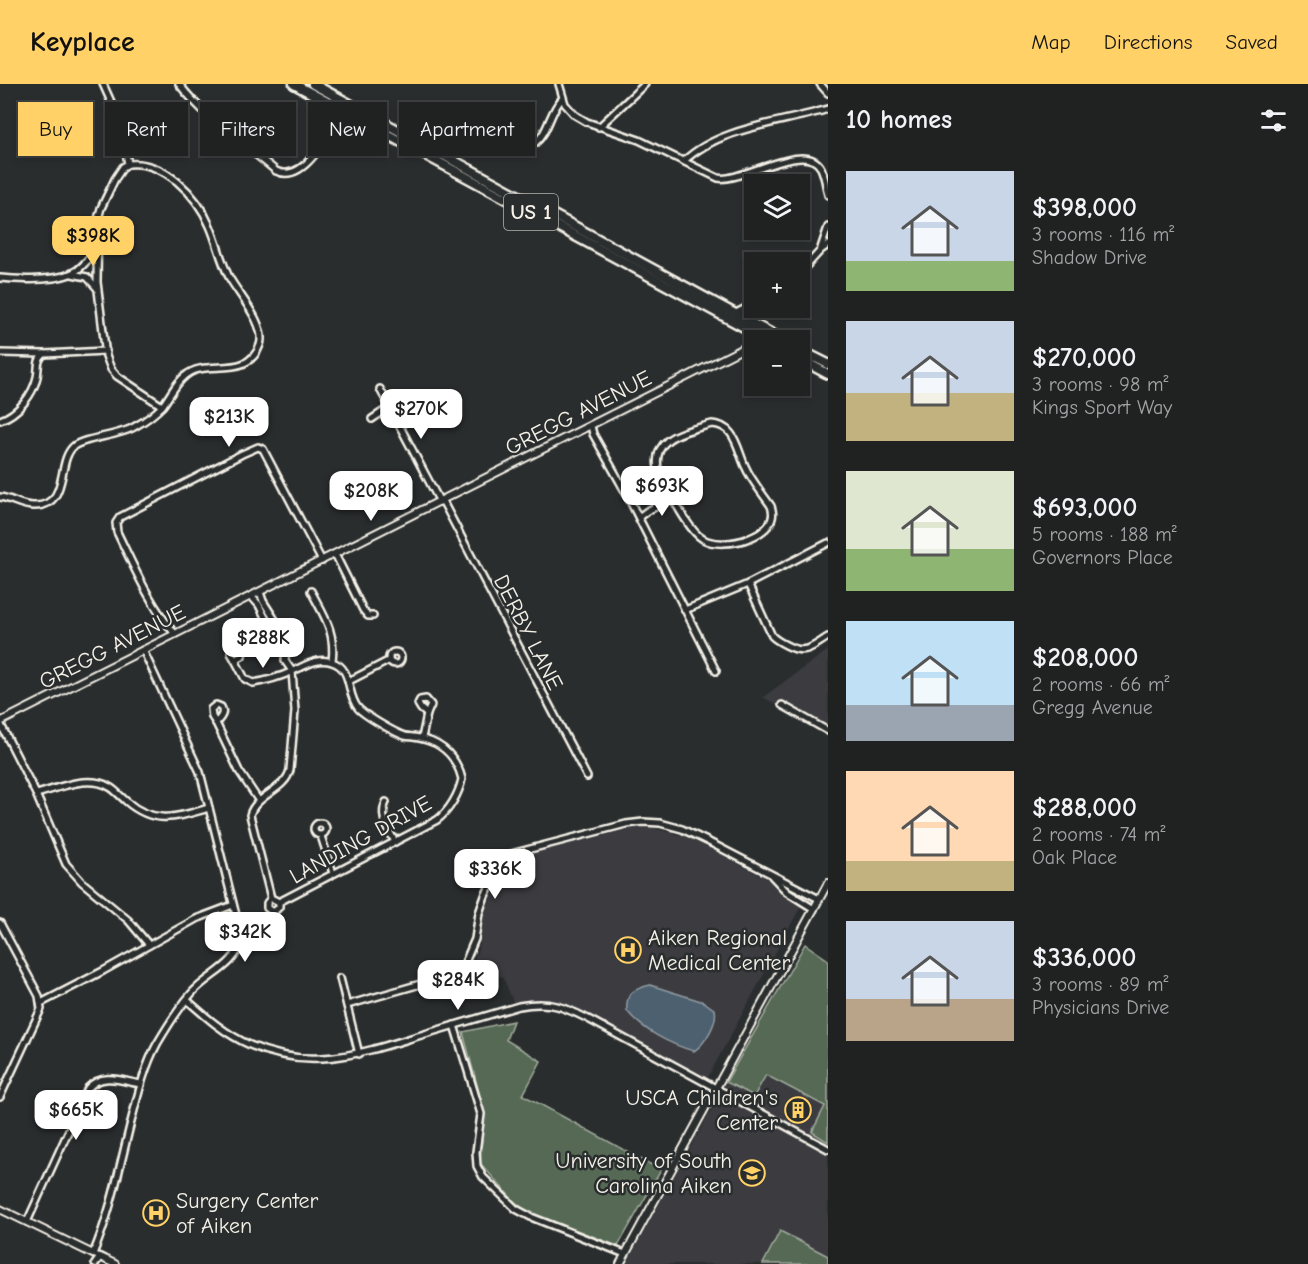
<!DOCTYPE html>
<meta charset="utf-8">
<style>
:root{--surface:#202222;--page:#2d2f2f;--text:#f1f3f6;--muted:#a2a4a5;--line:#3d3f40;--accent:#ffd166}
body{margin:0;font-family:"Comic Neue",sans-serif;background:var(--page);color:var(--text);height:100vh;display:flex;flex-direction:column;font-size:22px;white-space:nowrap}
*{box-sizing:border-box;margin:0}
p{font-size:20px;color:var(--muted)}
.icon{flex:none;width:33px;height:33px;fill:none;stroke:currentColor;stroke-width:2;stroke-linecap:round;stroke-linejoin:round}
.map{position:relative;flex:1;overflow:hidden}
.details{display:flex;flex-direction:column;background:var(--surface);width:480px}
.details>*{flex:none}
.top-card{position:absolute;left:18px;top:18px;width:570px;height:54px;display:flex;gap:12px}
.controls{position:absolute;left:744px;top:90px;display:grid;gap:12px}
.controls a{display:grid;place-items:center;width:66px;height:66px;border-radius:0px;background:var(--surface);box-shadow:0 3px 9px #0003,0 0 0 2px var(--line);font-size:30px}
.price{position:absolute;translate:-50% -51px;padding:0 14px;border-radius:12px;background:#fff;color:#222;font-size:20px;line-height:39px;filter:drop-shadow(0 2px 3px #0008)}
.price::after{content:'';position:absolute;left:50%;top:36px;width:18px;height:14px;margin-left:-9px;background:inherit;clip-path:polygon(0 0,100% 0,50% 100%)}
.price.active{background:var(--accent);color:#111}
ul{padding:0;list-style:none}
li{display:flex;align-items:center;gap:18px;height:150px;padding:0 18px}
li span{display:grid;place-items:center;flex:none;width:168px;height:120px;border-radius:0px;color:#555}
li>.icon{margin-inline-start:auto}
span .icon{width:72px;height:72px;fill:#fffc;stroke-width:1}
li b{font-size:26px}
h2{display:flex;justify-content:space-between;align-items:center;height:72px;padding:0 18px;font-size:26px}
.chip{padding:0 21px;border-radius:0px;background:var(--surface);box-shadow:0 3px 9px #0003,0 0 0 2px var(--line);font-size:21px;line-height:54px}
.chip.active{background:var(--accent);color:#111}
header{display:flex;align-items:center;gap:36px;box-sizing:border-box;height:84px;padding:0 30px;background:var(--accent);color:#111}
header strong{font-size:28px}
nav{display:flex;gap:33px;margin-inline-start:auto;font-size:21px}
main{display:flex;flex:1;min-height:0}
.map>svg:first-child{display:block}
.built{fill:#3a3a40}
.green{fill:#546955;stroke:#a4ad9e;stroke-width:1.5}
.water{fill:#4d6170;stroke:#909ba0;stroke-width:1.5}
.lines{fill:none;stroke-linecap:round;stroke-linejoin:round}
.minor-casing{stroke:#f4f1e8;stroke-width:10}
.tertiary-casing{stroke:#f4f1e8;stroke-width:10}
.primary-casing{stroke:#f4f1e8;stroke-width:13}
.minor{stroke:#2a2d2e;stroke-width:5}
.tertiary{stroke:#2a2d2e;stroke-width:6}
.primary{stroke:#2a2d2e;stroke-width:8}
.labels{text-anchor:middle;stroke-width:5;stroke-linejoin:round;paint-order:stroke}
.shield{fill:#2a2d2e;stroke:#b7b6b0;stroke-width:1.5}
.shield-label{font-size:21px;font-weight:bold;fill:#f4f1e8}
.street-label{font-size:22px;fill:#f4f1e8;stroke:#2a2d2e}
.poi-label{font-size:22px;fill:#f4f1e8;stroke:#2a2d2e;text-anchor:start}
</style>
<header>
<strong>Keyplace</strong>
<nav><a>Map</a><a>Directions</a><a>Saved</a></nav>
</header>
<main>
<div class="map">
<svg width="828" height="1180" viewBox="0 0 828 1180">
<rect width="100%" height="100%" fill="#2a2d2e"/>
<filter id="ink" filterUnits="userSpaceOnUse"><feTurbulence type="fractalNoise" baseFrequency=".0167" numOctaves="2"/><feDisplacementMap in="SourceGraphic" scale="12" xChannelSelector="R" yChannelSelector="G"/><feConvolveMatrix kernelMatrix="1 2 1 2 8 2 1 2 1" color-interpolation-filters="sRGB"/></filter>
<g filter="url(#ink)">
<g class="built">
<path d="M828 566V652L763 613Z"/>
<path d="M634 744H653L688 753 769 796 783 812 801 822 707 995 584 928 554 917 533 916 514 920 503 893 490 891 471 884 480 860 483 832 503 787 510 778 517 773Z"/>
<path d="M767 925 828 968V1180H626Z"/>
</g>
<g class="green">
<path d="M805 860 828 876V1058L812 1048 825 1022 766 991 754 1012 726 998Z"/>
<path d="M513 937 506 956 541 977 523 1011 661 1086 618 1162 526 1127 513 1116 480 1079 484 1027 463 948Z"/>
<path d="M780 1147 828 1172V1180H763Z"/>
</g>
<path class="water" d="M650 901 704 918 715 926C718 938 705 960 694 967 671 961 642 946 627 927 625 909 634 905 650 901Z"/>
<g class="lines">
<g class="minor-casing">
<g id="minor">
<path d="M103 0 121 40 128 80"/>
<path d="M179 0C206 35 242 58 276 87 306 101 331 45 342 24"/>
<path d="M559 0 565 20 575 31 587 38 639 56 718 94C741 99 806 55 821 84 825 92 826 103 828 111"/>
<path d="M820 0 828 9"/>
<path d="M599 43 645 0"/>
<path d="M434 68 449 47C488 26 509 80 535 59 549 48 549 28 562 15"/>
<path d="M684 77C719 43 783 39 828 25"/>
<path d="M128 80 123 83 115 95 101 124 98 135 97 198 106 272 111 285 117 292 162 322"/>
<path d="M821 164 828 143"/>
<path d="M800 189 821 166 828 161"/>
<path d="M72 190 87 193 97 204"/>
<path d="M0 194C18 196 56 197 72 189 82 185 89 174 95 166"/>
<path d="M734 230 754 220"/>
<path d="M0 269 44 270 106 267"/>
<path d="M380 305 440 418"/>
<path d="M372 335 390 323"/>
<path d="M0 336C18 330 33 311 37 293 39 284 36 277 44 270"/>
<path d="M712 340C735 341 737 364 745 382 751 396 762 409 771 422 783 452 723 467 703 455 688 447 669 406 659 390 649 352 684 348 712 340Z"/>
<path d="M591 342 593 350 625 407 716 587"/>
<path d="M0 413C11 414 23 423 35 422 70 421 56 377 74 362 83 354 119 352 134 343 145 337 155 330 163 321 170 312 175 300 185 292 206 273 247 297 260 261 267 241 238 210 229 193 221 177 217 158 210 142 197 111 164 76 128 80"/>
<path d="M442 416 587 693"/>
<path d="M639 433 647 427 674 414"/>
<path d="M335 470 363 526 368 532H373"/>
<path d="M748 500 772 552C777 557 782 559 788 562 806 571 813 562 828 553"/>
<path d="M311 507C324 532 336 548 332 577"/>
<path d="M260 508 263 517 277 539 279 555 286 563 285 577 292 587 295 627 290 686C285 707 256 710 250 731L271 814 267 819V824L271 827H275L279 823V818L271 814"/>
<path d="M251 512 259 521 276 556 280 558"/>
<path d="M685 526 748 500 828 459"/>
<path d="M175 550C150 521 134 483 117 448L116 439 120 433 242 370 258 363 263 365 322 477"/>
<path d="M234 562 240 563 243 567 242 572 235 576 231 569Z"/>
<circle cx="395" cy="574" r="6"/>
<path d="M235 576 245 595 253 599C266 597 280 593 293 587 305 582 317 573 332 578 353 584 346 610 358 624 364 631 395 649 405 652 410 653 417 653 423 655 444 660 457 675 462 695 459 710 449 727 437 736L279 818"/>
<path d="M349 597 388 577"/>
<path d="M426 615 431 621 427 630 421 625 418 620 420 616Z"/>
<path d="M216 621 221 623C225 630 220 634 216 639L212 633 211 625Z"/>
<path d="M782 621 828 647"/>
<path d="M0 639 36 710 66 780 82 798 128 836 149 861"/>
<path d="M216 639 239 687 259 717"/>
<path d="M422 654 427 630"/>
<path d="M36 710C56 705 79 694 100 699 111 701 118 710 126 717 155 742 177 733 209 724"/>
<path d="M386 718C379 733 388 744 395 758"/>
<circle cx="320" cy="745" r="6"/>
<path d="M321 752 333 789"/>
<path d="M772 792 787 808 814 825"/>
<path d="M0 839 39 912 41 925 0 1013"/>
<path d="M340 894 359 970"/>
<path d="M187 916C206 933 225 950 250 961 309 987 360 970 418 952 452 942 486 932 519 922 550 916 565 923 592 937L828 1065"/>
<path d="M41 919 103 887 196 835 233 821"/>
<path d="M347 921 445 893 463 883 475 855 479 829 485 812 501 779 511 770 626 740 643 738 660 739 682 745 709 758 819 815"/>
<path d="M454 941 481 1030 476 1068 477 1082 483 1093 516 1125 531 1133 625 1170"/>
<path d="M27 1138 88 1004C103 988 122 997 140 1000"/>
<path d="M95 1180 100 1173 93 1170C111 1128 120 1081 131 1038 138 1011 144 984 157 960 167 943 178 925 191 910 208 890 236 883 242 855L200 688 143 566"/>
</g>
</g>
<g class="tertiary-casing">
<g id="tertiary">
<path d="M0 638 754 259"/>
<path d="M0 1125 93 1170"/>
<path d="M100 1173 115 1180"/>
<path d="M620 1180 828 799"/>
</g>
</g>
<g class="primary-casing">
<g id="primary">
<path d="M294 0 768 256"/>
<path d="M313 0 783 256"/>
<path d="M800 266 828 280"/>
<path d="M800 275 828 290"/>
</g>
</g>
<use href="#minor" class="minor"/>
<use href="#tertiary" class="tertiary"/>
<use href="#primary" class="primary"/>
</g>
</g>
<defs>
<g id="hospital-ring" transform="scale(1.35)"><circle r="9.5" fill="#2a2d2e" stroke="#ffd166" stroke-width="1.5"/><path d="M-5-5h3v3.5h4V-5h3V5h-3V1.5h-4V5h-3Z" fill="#ffd166"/></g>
<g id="building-ring" transform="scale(1.35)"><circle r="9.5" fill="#2a2d2e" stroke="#ffd166" stroke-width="1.5"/><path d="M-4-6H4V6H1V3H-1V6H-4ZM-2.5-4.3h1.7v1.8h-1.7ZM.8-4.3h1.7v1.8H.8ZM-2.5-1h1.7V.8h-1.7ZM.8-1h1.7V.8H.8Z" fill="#ffd166"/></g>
<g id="university-ring" transform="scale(1.35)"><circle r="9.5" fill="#2a2d2e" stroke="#ffd166" stroke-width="1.5"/><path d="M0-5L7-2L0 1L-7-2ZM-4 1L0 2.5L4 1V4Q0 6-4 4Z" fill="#ffd166"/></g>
</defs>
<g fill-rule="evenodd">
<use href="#hospital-ring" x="628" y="866"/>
<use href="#building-ring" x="798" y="1026"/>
<use href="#university-ring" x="752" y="1089"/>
<use href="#hospital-ring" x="156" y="1129"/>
</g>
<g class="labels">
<rect class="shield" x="504" y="110" width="54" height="36" rx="4.5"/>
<g class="shield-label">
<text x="531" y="135">US 1</text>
</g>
<g class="street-label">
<text transform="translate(578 328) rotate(-27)" y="8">GREGG AVENUE</text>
<text transform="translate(529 548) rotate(63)" y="8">DERBY LANE</text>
<text transform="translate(112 562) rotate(-27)" y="8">GREGG AVENUE</text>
<text transform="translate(360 755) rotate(-29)" y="8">LANDING DRIVE</text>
</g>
<g class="poi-label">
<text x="648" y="861">Aiken Regional<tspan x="648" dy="25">Medical Center</tspan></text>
<text x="778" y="1021" text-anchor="end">USCA Children's<tspan x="778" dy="25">Center</tspan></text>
<text x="732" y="1084" text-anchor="end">University of South<tspan x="732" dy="25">Carolina Aiken</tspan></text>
<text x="176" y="1124">Surgery Center<tspan x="176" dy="25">of Aiken</tspan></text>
</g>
</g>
</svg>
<div class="controls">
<a><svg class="icon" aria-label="layers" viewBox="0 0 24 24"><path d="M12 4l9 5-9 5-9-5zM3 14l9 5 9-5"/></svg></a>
<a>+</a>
<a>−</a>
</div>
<b class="price active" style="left:93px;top:183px">$398K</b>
<b class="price" style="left:421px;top:356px">$270K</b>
<b class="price" style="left:229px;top:364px">$213K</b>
<b class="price" style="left:662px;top:433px">$693K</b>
<b class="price" style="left:371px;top:438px">$208K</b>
<b class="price" style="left:263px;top:585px">$288K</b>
<b class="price" style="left:495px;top:816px">$336K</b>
<b class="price" style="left:245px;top:879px">$342K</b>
<b class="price" style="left:458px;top:927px">$284K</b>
<b class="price" style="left:76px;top:1057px">$665K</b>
<div class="top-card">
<a class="chip active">Buy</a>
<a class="chip">Rent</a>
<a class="chip">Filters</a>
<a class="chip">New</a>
<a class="chip">Apartment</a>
</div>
</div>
<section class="details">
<h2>10 homes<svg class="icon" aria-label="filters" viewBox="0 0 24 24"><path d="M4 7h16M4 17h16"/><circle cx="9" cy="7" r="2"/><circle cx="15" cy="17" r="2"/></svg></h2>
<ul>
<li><span style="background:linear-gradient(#c9d6e8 75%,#8fb573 0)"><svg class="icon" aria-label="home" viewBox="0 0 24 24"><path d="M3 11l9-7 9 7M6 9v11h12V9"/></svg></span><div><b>$398,000</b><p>3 rooms · 116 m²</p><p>Shadow Drive</p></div></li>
<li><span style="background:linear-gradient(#c9d6e8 60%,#c2b280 0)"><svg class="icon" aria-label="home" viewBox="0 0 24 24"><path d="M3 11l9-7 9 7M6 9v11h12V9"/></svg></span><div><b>$270,000</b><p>3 rooms · 98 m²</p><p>Kings Sport Way</p></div></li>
<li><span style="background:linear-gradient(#dfe7d0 65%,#8fb573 0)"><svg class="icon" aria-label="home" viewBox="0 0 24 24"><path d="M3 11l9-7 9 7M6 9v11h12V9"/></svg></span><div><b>$693,000</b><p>5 rooms · 188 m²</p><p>Governors Place</p></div></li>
<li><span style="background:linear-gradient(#bfe0f5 70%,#9aa5b1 0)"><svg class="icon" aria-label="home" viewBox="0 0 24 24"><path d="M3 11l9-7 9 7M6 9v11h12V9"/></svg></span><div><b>$208,000</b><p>2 rooms · 66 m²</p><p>Gregg Avenue</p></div></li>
<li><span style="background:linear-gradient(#ffd9b3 75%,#c2b280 0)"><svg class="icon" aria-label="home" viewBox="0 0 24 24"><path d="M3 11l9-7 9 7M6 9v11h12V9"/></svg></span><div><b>$288,000</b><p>2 rooms · 74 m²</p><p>Oak Place</p></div></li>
<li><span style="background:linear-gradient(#c9d6e8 65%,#b9a48a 0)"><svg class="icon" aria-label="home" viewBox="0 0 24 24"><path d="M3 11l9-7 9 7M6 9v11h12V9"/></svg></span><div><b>$336,000</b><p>3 rooms · 89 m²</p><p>Physicians Drive</p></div></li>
</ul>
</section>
</main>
